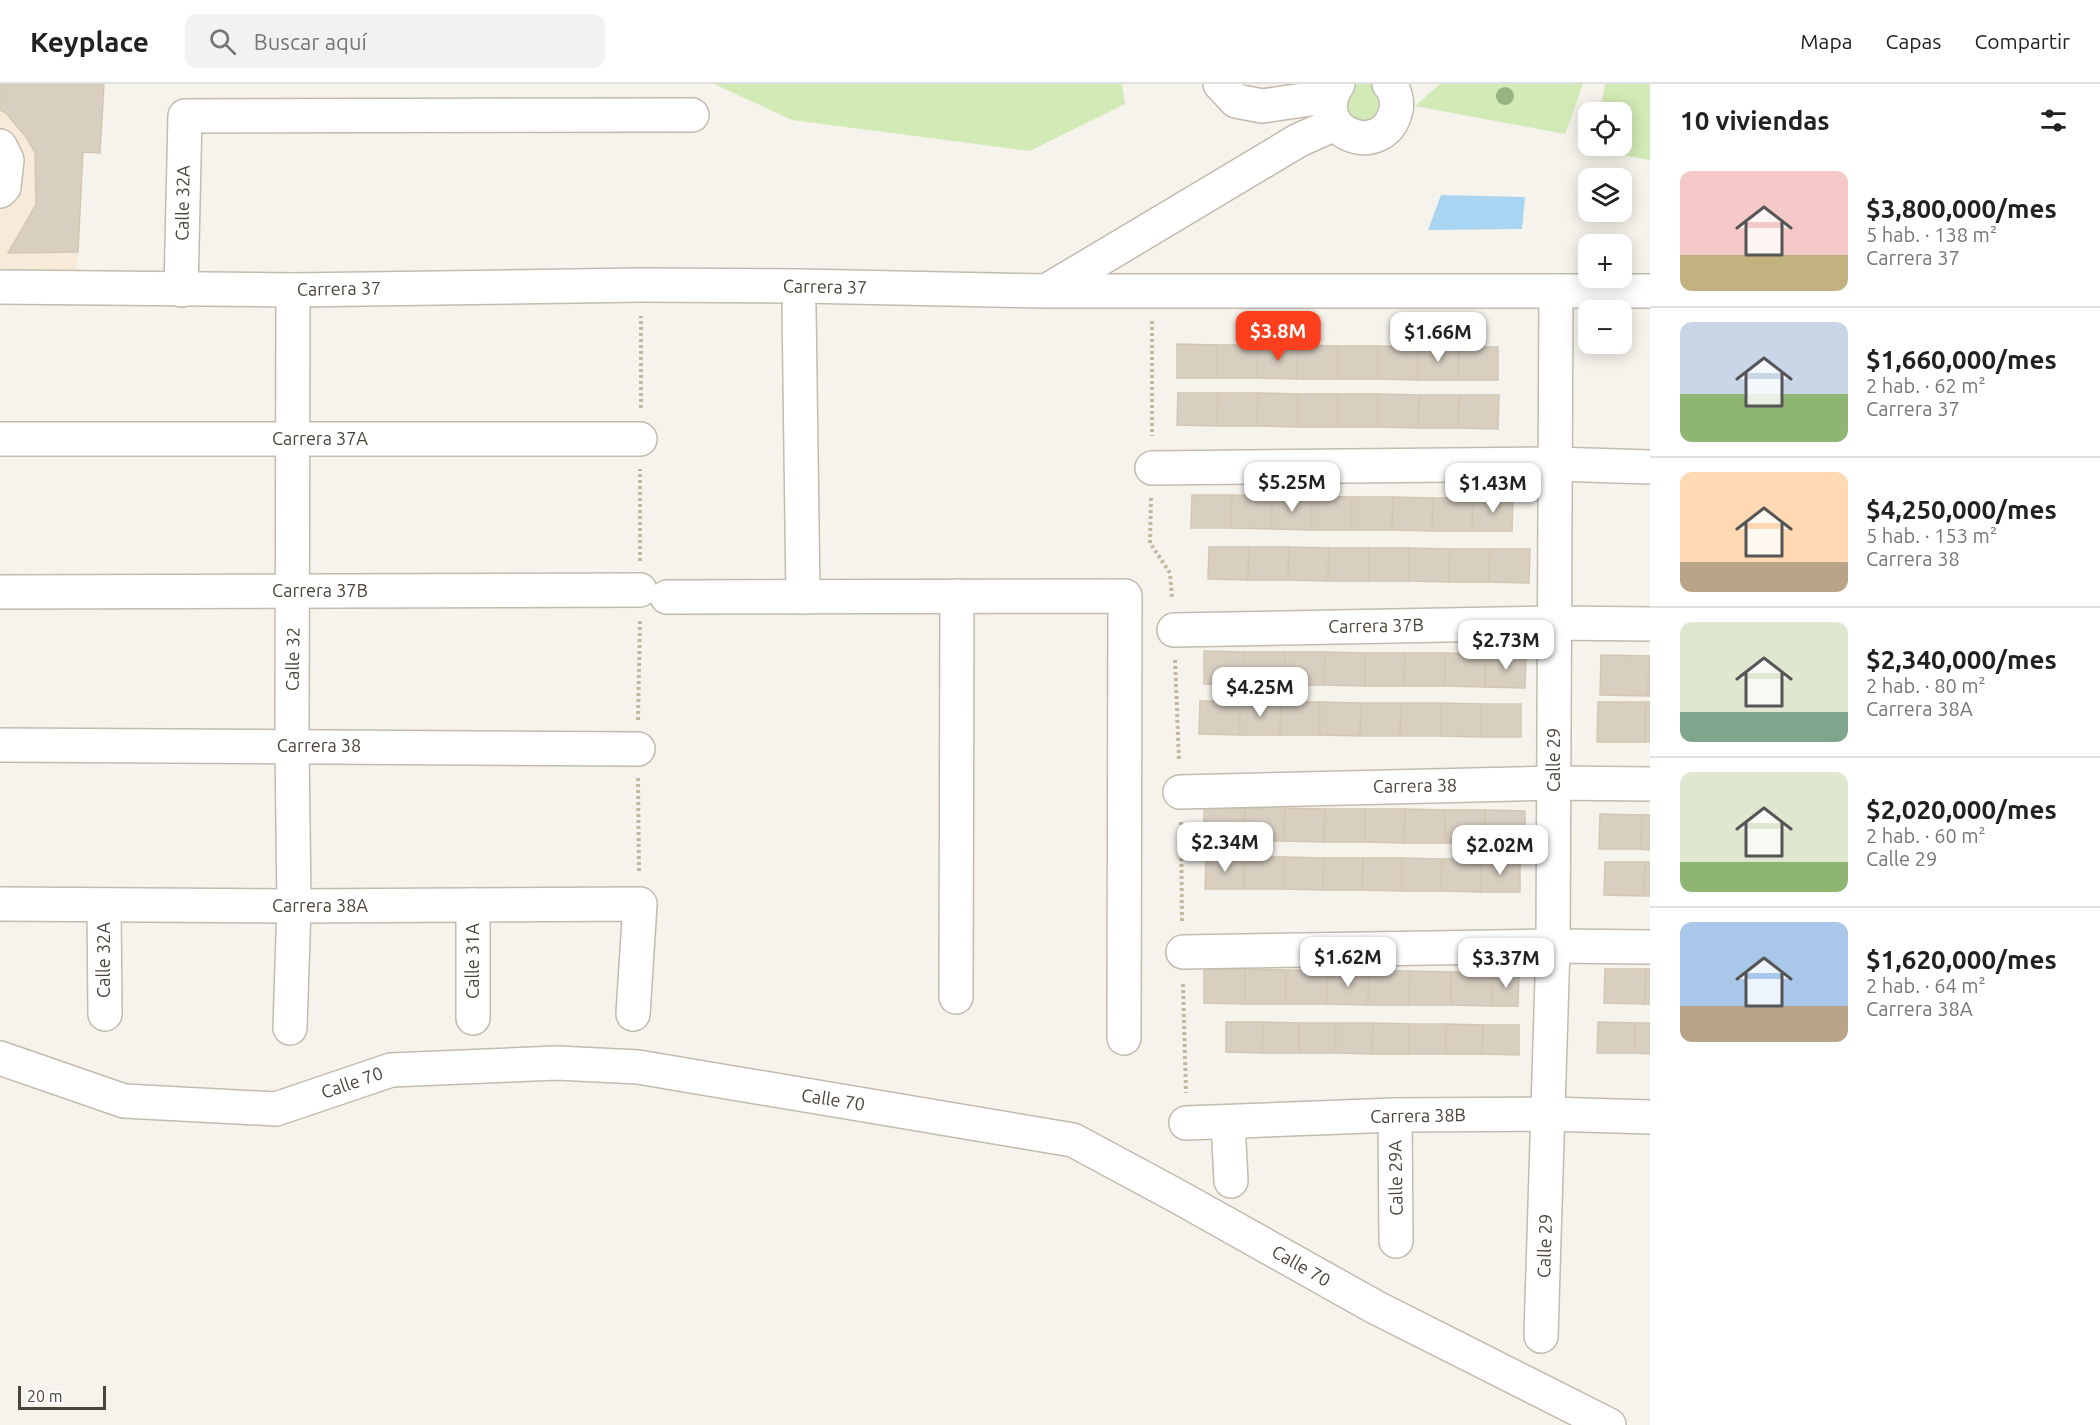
<!DOCTYPE html>
<html lang="es">
<meta charset="utf-8">
<style>
:root{--surface:#fff;--page:#f2f2f2;--text:#222;--muted:#767676;--line:#e0e0e0;--accent:#fc3f1d}
body{margin:0;font-family:Ubuntu,sans-serif;background:var(--page);color:var(--text);height:100vh;display:flex;flex-direction:column;font-size:22px;white-space:nowrap}
*{box-sizing:border-box;margin:0}
p{font-size:20px;color:var(--muted)}
.icon{flex:none;width:33px;height:33px;fill:none;stroke:currentColor;stroke-width:2;stroke-linecap:round;stroke-linejoin:round}
.map{position:relative;flex:1;overflow:hidden}
.drawer{display:flex;flex-direction:column;background:var(--surface);width:450px}
.drawer>*{flex:none}
.tools{position:absolute;left:1578px;top:18px;display:grid;gap:12px}
.tools a{display:grid;place-items:center;width:54px;height:54px;border-radius:12px;background:var(--surface);box-shadow:0 3px 15px #0003;font-size:30px}
.scale{position:absolute;left:18px;bottom:15px;width:88px;box-sizing:border-box;padding-left:6px;border:3px solid #4b4439;border-top:0;font-size:16px;line-height:21px;white-space:nowrap;color:#4b4439;-webkit-text-stroke:4px #fff;paint-order:stroke}
.price{position:absolute;translate:-50% -51px;padding:0 14px;border-radius:12px;background:#fff;color:#222;font-size:20px;line-height:39px;filter:drop-shadow(0 2px 3px #0008)}
.price::after{content:'';position:absolute;left:50%;top:36px;width:18px;height:14px;margin-left:-9px;background:inherit;clip-path:polygon(0 0,100% 0,50% 100%)}
.price.on{background:var(--accent);color:#fff}
ul{padding:0;list-style:none}
li{display:flex;align-items:center;gap:18px;height:150px;padding:0 30px}
li+li{border-top:2px solid var(--line)}
li span{display:grid;place-items:center;flex:none;width:168px;height:120px;border-radius:12px;color:#555}
li>.icon{margin-inline-start:auto}
span .icon{width:72px;height:72px;fill:#fffc;stroke-width:1}
li b{font-size:26px}
h2{display:flex;justify-content:space-between;align-items:center;height:72px;padding:0 30px;font-size:26px}
header{display:flex;align-items:center;gap:36px;box-sizing:border-box;height:84px;padding:0 30px;background:var(--surface);border-bottom:2px solid var(--line)}
header strong{font-size:28px}
nav{display:flex;gap:33px;margin-inline-start:auto;font-size:21px}
.search{width:420px;height:54px;background:var(--page);display:flex;align-items:center;gap:15px;box-sizing:border-box;padding:0 21px;border-radius:12px;color:var(--muted);font-size:22px}
main{display:flex;flex:1;min-height:0}
.map>svg:first-child{display:block}
.commercial{fill:#f7ead8}
.green{fill:#d2eab5}
.water{fill:#a9d4f2}
.building{fill:#d8cfc1;stroke:#d3c7b4;stroke-width:1.5}
.lines{fill:none;stroke-linecap:round;stroke-linejoin:round}
.minor-casing{stroke:#c2bbae;stroke-width:36}
.path{stroke:#c4b79f;stroke-width:4;stroke-dasharray:3 3;stroke-linecap:butt}
.minor{stroke:#fff;stroke-width:33}
.tree{fill:#97b381}
.labels{text-anchor:middle;stroke-width:4.5;stroke-linejoin:round;paint-order:stroke}
.street-label{font-size:18px;fill:#4b4439;stroke:#fff}
</style>
<header>
<strong>Keyplace</strong>
<div class="search"><svg class="icon" aria-label="search" viewBox="0 0 24 24"><circle cx="10" cy="10" r="6"/><path d="M15 15l6 6"/></svg>Buscar aquí</div>
<nav><a>Mapa</a><a>Capas</a><a>Compartir</a></nav>
</header>
<main>
<div class="map">
<svg width="1650" height="1341" viewBox="0 0 1650 1341">
<rect width="100%" height="100%" fill="#f6f3ec"/>
<path class="commercial" d="M0 0 100 69 83 68 76 204 0 203Z"/>
<g class="green">
<path d="M714 0H1122L1125 20 1030 67 792 36Z"/>
<path d="M1338 0H1389L1393 3 1365 55 1331 12Z"/>
<path d="M1440 0H1583L1565 50 1415 22Z"/>
<path d="M1605 0H1650V76L1593 66V62H1622V28H1600Z"/>
</g>
<path class="water" d="M1441 111 1525 113 1522 145 1428 146Z"/>
<g class="building">
<path d="M0 0H104L100 69 83 68 78 168 8 169 36 121 35 69 26 53 6 29 0 26Z"/>
<path d="M1177 260 1217 261V294H1177Z"/>
<path d="M1217 261H1258L1257 294H1217Z"/>
<path d="M1258 261H1298L1297 295 1257 294Z"/>
<path d="M1298 261 1338 262V295H1297Z"/>
<rect x="1338" y="262" width="40" height="33"/>
<path d="M1378 262 1418 263V296L1378 295Z"/>
<path d="M1418 263H1459L1458 296H1418Z"/>
<path d="M1459 263H1498V296H1458Z"/>
<path d="M1178 309H1218L1217 342 1177 341Z"/>
<path d="M1218 309H1258L1257 342H1217Z"/>
<path d="M1258 309 1298 310V343L1257 342Z"/>
<rect x="1298" y="310" width="40" height="33"/>
<rect x="1338" y="310" width="40" height="33"/>
<path d="M1378 310 1419 311 1418 344 1378 343Z"/>
<path d="M1419 311H1459L1458 344H1418Z"/>
<path d="M1459 311H1499L1498 345 1458 344Z"/>
<path d="M1192 411H1232L1231 444H1191Z"/>
<path d="M1232 411 1272 412V445L1231 444Z"/>
<path d="M1272 412H1312V446L1272 445Z"/>
<path d="M1312 412 1352 413V446H1312Z"/>
<path d="M1352 413H1393L1392 446H1352Z"/>
<path d="M1393 413 1433 414 1432 447 1392 446Z"/>
<path d="M1433 414H1473L1472 447H1432Z"/>
<path d="M1473 414H1513L1512 447H1472Z"/>
<path d="M1209 463H1249L1248 496 1208 495Z"/>
<path d="M1249 463H1289L1288 496H1248Z"/>
<path d="M1289 463 1329 464 1328 497 1288 496Z"/>
<path d="M1329 464H1369V497H1328Z"/>
<rect x="1369" y="464" width="40" height="33"/>
<path d="M1409 464 1450 465 1449 498 1409 497Z"/>
<path d="M1450 465H1490L1489 498H1449Z"/>
<path d="M1490 465H1530L1529 499 1489 498Z"/>
<path d="M1204 567 1244 568V601L1204 600Z"/>
<path d="M1244 568H1285L1284 601H1244Z"/>
<path d="M1285 568H1325L1324 601H1284Z"/>
<path d="M1325 568 1365 569V602L1324 601Z"/>
<path d="M1365 569H1405L1404 602H1365Z"/>
<path d="M1405 569H1445V602H1404Z"/>
<path d="M1445 569 1486 570 1485 603 1445 602Z"/>
<path d="M1486 570 1526 571 1525 604 1485 603Z"/>
<path d="M1601 571 1649 572 1648 612 1600 611Z"/>
<path d="M1649 572H1650V612H1648Z"/>
<path d="M1200 617H1240V651L1199 650Z"/>
<path d="M1240 617 1281 618 1280 651H1240Z"/>
<path d="M1281 618H1320V651H1280Z"/>
<path d="M1320 618 1361 619 1360 652 1320 651Z"/>
<path d="M1598 618H1646L1645 658H1597Z"/>
<path d="M1646 618H1650V658H1645Z"/>
<path d="M1361 619H1401L1400 652H1360Z"/>
<path d="M1401 619H1441V652H1400Z"/>
<path d="M1441 619 1481 620V653L1441 652Z"/>
<rect x="1481" y="620" width="40" height="33"/>
<path d="M1204 724H1245L1244 757H1204Z"/>
<path d="M1245 724H1285L1284 757H1244Z"/>
<path d="M1285 724 1325 725 1324 758 1284 757Z"/>
<path d="M1325 725H1365V758H1324Z"/>
<path d="M1365 725H1405L1404 759 1365 758Z"/>
<path d="M1405 725 1445 726V759H1404Z"/>
<rect x="1445" y="726" width="40" height="33"/>
<path d="M1485 726 1525 727V760L1485 759Z"/>
<path d="M1600 730 1642 731 1641 765H1599Z"/>
<path d="M1642 731H1650V766L1641 765Z"/>
<path d="M1206 772 1245 773 1244 805H1205Z"/>
<path d="M1245 773H1284V805H1244Z"/>
<path d="M1284 773 1324 774 1323 806 1284 805Z"/>
<path d="M1324 774H1363L1362 806H1323Z"/>
<path d="M1363 774H1402V807L1362 806Z"/>
<path d="M1402 774 1442 775 1441 807H1402Z"/>
<path d="M1442 775H1481V808L1441 807Z"/>
<rect x="1481" y="775" width="39" height="33"/>
<path d="M1605 778H1645L1644 812 1604 811Z"/>
<path d="M1645 778H1650V812H1644Z"/>
<path d="M1204 885H1245V920L1204 919Z"/>
<path d="M1245 885 1286 886V920H1245Z"/>
<path d="M1605 885H1646L1645 920 1604 919Z"/>
<path d="M1646 885H1650V920H1645Z"/>
<path d="M1286 886H1328L1327 920H1286Z"/>
<path d="M1328 886 1369 887 1368 921 1327 920Z"/>
<path d="M1369 887H1410L1409 921H1368Z"/>
<path d="M1410 887 1451 888V921H1409Z"/>
<path d="M1451 888H1493L1492 922 1451 921Z"/>
<path d="M1493 888H1519L1518 922H1492Z"/>
<path d="M1226 938H1263L1262 969 1226 968Z"/>
<path d="M1263 938 1299 939V969H1262Z"/>
<path d="M1598 938 1635 939V969H1597Z"/>
<rect x="1299" y="939" width="37" height="30"/>
<path d="M1336 939H1373L1372 970 1336 969Z"/>
<path d="M1373 939 1409 940V970H1372Z"/>
<path d="M1635 939H1650V970L1635 969Z"/>
<rect x="1409" y="940" width="37" height="30"/>
<path d="M1446 940 1483 941 1482 970H1446Z"/>
<path d="M1483 941H1519V971L1482 970Z"/>
</g>
<g class="lines">
<g class="minor-casing">
<g id="minor">
<path d="M1220 0 1236 17 1262 22 1331 12"/>
<path d="M1338 0C1306 49 1384 78 1396 26 1398 18 1395 6 1389 0"/>
<path d="M0 62 7 76 4 103 0 107"/>
<path d="M0 203 293 206 641 201 801 202 1046 207H1650"/>
<path d="M181 206 185 32 692 31"/>
<path d="M1048 206 1299 56 1335 40"/>
<path d="M799 223 803 513"/>
<path d="M0 355H640"/>
<path d="M1152 384 1555 380 1650 383"/>
<path d="M0 508 640 506"/>
<path d="M667 513 1125 512 1124 954"/>
<path d="M1174 546 1554 539 1650 540"/>
<path d="M0 661 638 665"/>
<path d="M1180 708 1554 699 1650 700"/>
<path d="M0 820 294 822 640 820 633 930"/>
<path d="M104 821 105 930"/>
<path d="M1183 868 1553 862 1650 863"/>
<path d="M956 913 957 512"/>
<path d="M473 934V821"/>
<path d="M290 944 294 822 292 662 293 206"/>
<path d="M0 974 124 1017 276 1025 391 986 557 979 638 983 1073 1056 1177 1112 1375 1223 1609 1341"/>
<path d="M1395 1031 1396 1157"/>
<path d="M1228 1038 1231 1097"/>
<path d="M1186 1039 1395 1031 1549 1030 1650 1033"/>
<path d="M1541 1252 1553 862 1556 207"/>
</g>
</g>
<g class="path">
<path d="M1152 237V352"/>
<path d="M641 324V232"/>
<path d="M1151 414 1150 459 1170 489 1172 514"/>
<path d="M640 477V385"/>
<path d="M1175 576 1179 676"/>
<path d="M638 636 640 535"/>
<path d="M638 694 639 789"/>
<path d="M1181 738 1182 838"/>
<path d="M1183 900 1186 1009"/>
</g>
<use href="#minor" class="minor"/>
</g>
<circle class="tree" cx="1505" cy="12" r="9"/>
<g class="labels">
<g class="street-label">
<text transform="translate(183 119) rotate(-89)" y="6">Calle 32A</text>
<text transform="translate(825 203) rotate(1)" y="6">Carrera 37</text>
<text transform="translate(339 205) rotate(-1)" y="6">Carrera 37</text>
<text x="320" y="361">Carrera 37A</text>
<text x="320" y="513">Carrera 37B</text>
<text transform="translate(1376 542) rotate(-1)" y="6">Carrera 37B</text>
<text transform="translate(293 575) rotate(-89)" y="6">Calle 32</text>
<text x="319" y="668">Carrera 38</text>
<text transform="translate(1554 676) rotate(-90)" y="6">Calle 29</text>
<text transform="translate(1415 702) rotate(-1)" y="6">Carrera 38</text>
<text x="320" y="828">Carrera 38A</text>
<text transform="translate(104 876) rotate(-90)" y="6">Calle 32A</text>
<text transform="translate(473 877) rotate(-90)" y="6">Calle 31A</text>
<text transform="translate(352 999) rotate(-19)" y="6">Calle 70</text>
<text transform="translate(833 1016) rotate(9)" y="6">Calle 70</text>
<text transform="translate(1418 1032) rotate(-1)" y="6">Carrera 38B</text>
<text transform="translate(1396 1094) rotate(-91)" y="6">Calle 29A</text>
<text transform="translate(1545 1162) rotate(-88)" y="6">Calle 29</text>
<text transform="translate(1301 1182) rotate(30)" y="6">Calle 70</text>
</g>
</g>
</svg>
<div class="tools">
<a><svg class="icon" aria-label="locate" viewBox="0 0 24 24"><circle cx="12" cy="12" r="6"/><path d="M12 2v4M12 18v4M2 12h4M18 12h4"/></svg></a>
<a><svg class="icon" aria-label="layers" viewBox="0 0 24 24"><path d="M12 4l9 5-9 5-9-5zM3 14l9 5 9-5"/></svg></a>
<a>+</a>
<a>−</a>
</div>
<div class="scale">20 m</div>
<b class="price on" style="left:1278px;top:278px">$3.8M</b>
<b class="price" style="left:1438px;top:279px">$1.66M</b>
<b class="price" style="left:1292px;top:429px">$5.25M</b>
<b class="price" style="left:1493px;top:430px">$1.43M</b>
<b class="price" style="left:1506px;top:587px">$2.73M</b>
<b class="price" style="left:1260px;top:634px">$4.25M</b>
<b class="price" style="left:1225px;top:789px">$2.34M</b>
<b class="price" style="left:1500px;top:792px">$2.02M</b>
<b class="price" style="left:1348px;top:904px">$1.62M</b>
<b class="price" style="left:1506px;top:905px">$3.37M</b>
</div>
<section class="drawer">
<h2>10 viviendas<svg class="icon" aria-label="filters" viewBox="0 0 24 24"><path d="M4 7h16M4 17h16"/><circle cx="9" cy="7" r="2"/><circle cx="15" cy="17" r="2"/></svg></h2>
<ul>
<li><span style="background:linear-gradient(#f6c9c9 70%,#c2b280 0)"><svg class="icon" aria-label="home" viewBox="0 0 24 24"><path d="M3 11l9-7 9 7M6 9v11h12V9"/></svg></span><div><b>$3,800,000/mes</b><p>5 hab. · 138 m²</p><p>Carrera 37</p></div></li>
<li><span style="background:linear-gradient(#c9d6e8 60%,#8fb573 0)"><svg class="icon" aria-label="home" viewBox="0 0 24 24"><path d="M3 11l9-7 9 7M6 9v11h12V9"/></svg></span><div><b>$1,660,000/mes</b><p>2 hab. · 62 m²</p><p>Carrera 37</p></div></li>
<li><span style="background:linear-gradient(#ffd9b3 75%,#b9a48a 0)"><svg class="icon" aria-label="home" viewBox="0 0 24 24"><path d="M3 11l9-7 9 7M6 9v11h12V9"/></svg></span><div><b>$4,250,000/mes</b><p>5 hab. · 153 m²</p><p>Carrera 38</p></div></li>
<li><span style="background:linear-gradient(#dfe7d0 75%,#7fa58c 0)"><svg class="icon" aria-label="home" viewBox="0 0 24 24"><path d="M3 11l9-7 9 7M6 9v11h12V9"/></svg></span><div><b>$2,340,000/mes</b><p>2 hab. · 80 m²</p><p>Carrera 38A</p></div></li>
<li><span style="background:linear-gradient(#dfe7d0 75%,#8fb573 0)"><svg class="icon" aria-label="home" viewBox="0 0 24 24"><path d="M3 11l9-7 9 7M6 9v11h12V9"/></svg></span><div><b>$2,020,000/mes</b><p>2 hab. · 60 m²</p><p>Calle 29</p></div></li>
<li><span style="background:linear-gradient(#a9c7e8 70%,#b9a48a 0)"><svg class="icon" aria-label="home" viewBox="0 0 24 24"><path d="M3 11l9-7 9 7M6 9v11h12V9"/></svg></span><div><b>$1,620,000/mes</b><p>2 hab. · 64 m²</p><p>Carrera 38A</p></div></li>
</ul>
</section>
</main>
